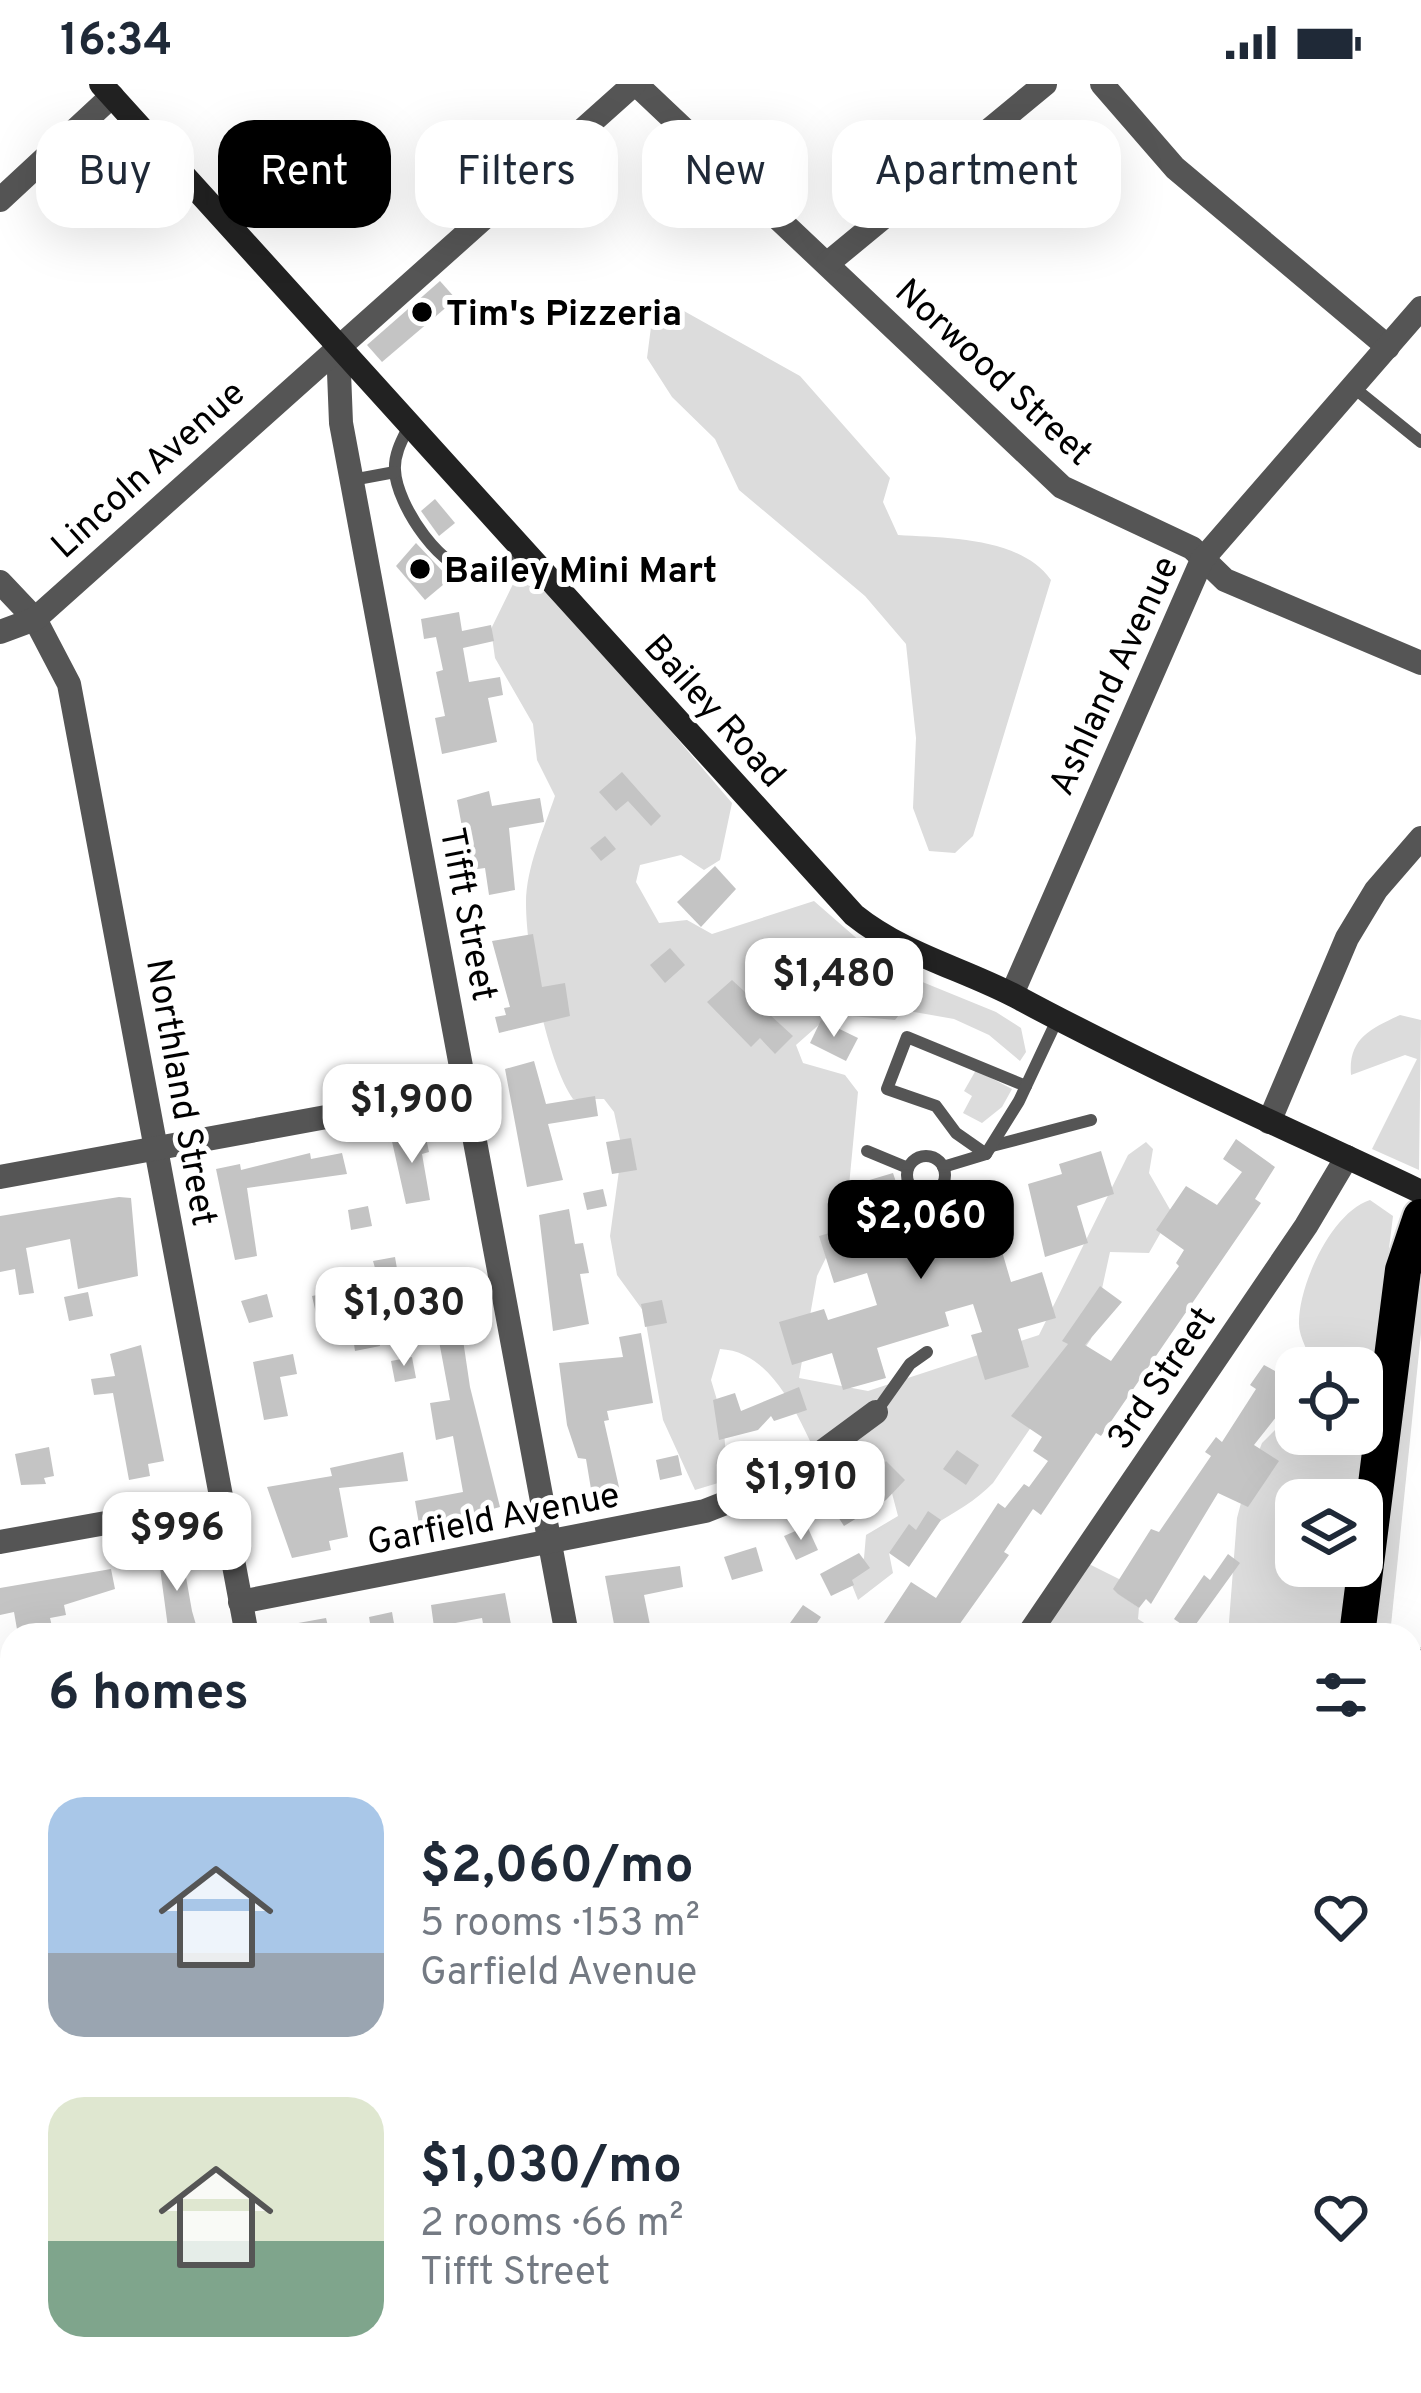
<!DOCTYPE html>
<meta charset="utf-8">
<style>
:root{--surface:#fff;--page:#f6f6f7;--text:#1f2937;--muted:#747a83;--accent:#000}
body{margin:0;font-family:Overpass,sans-serif;background:var(--page);color:var(--text);height:100vh;display:flex;flex-direction:column;font-size:45px;white-space:nowrap}
*{box-sizing:border-box;margin:0}
p{font-size:39px;color:var(--muted)}
.icon{flex:none;width:66px;height:66px;fill:none;stroke:currentColor;stroke-width:2;stroke-linecap:round;stroke-linejoin:round}
.map{position:relative;flex:1;overflow:hidden}
.details{position:absolute;left:0px;top:1539px;width:1422px;height:771px;display:flex;flex-direction:column;background:var(--surface);border-radius:36px 36px 0 0;box-shadow:0 12px 48px #0002}
.details>*{flex:none}
.hud{position:absolute;left:36px;top:36px;width:1350px;height:108px;display:flex;gap:24px}
.buttons{position:absolute;left:1275px;top:1263px;display:grid;gap:24px}
.buttons a{display:grid;place-items:center;width:108px;height:108px;border-radius:24px;background:var(--surface);box-shadow:0 12px 48px #0002;font-size:60px}
.price{position:absolute;translate:-50% -102px;padding:0 27px;border-radius:24px;background:#fff;color:#222;font-size:39px;line-height:78px;filter:drop-shadow(0 3px 6px #0008)}
.price::after{content:'';position:absolute;left:50%;top:72px;width:36px;height:27px;margin-left:-18px;background:inherit;clip-path:polygon(0 0,100% 0,50% 100%)}
.price.current{background:var(--accent);color:#fff}
ul{padding:0;list-style:none}
li{display:flex;align-items:center;gap:36px;height:300px;padding:0 48px}
li span{display:grid;place-items:center;flex:none;width:336px;height:240px;border-radius:36px;color:#555}
li>.icon{margin-inline-start:auto}
span .icon{width:144px;height:144px;fill:#fffc;stroke-width:1}
li b{font-size:51px}
h2{display:flex;justify-content:space-between;align-items:center;height:144px;padding:0 48px;font-size:51px}
.chip{padding:0 42px;border-radius:36px;background:var(--surface);box-shadow:0 12px 48px #0002;font-size:42px;line-height:108px}
.chip.current{background:var(--accent);color:#fff}
.status{display:flex;justify-content:space-between;align-items:center;height:84px;padding:0 60px;background:var(--surface);direction:ltr}
.status svg{height:33px;fill:currentColor}
.map>svg:first-child{display:block}
.green{fill:#dcdcdc}
.building{fill:#c4c4c4}
.lines{fill:none;stroke-linecap:round;stroke-linejoin:round}
.primary-casing{stroke:#dbdbdb;stroke-width:34}
.highway-casing{stroke:#dbdbdb;stroke-width:40}
.lane{stroke:#555;stroke-width:12}
.street{stroke:#555;stroke-width:24}
.secondary{stroke:#222;stroke-width:24}
.primary{stroke:#000;stroke-width:30}
.highway{stroke:#000;stroke-width:36}
.poi-dot{fill:#000;stroke:#fff;stroke-width:4.5}
.labels{text-anchor:middle;stroke-width:10;stroke-linejoin:round;paint-order:stroke}
.poi-label{font-size:36px;font-weight:bold;fill:#000;stroke:#fff;text-anchor:start}
.street-label{font-size:36px;fill:#000;stroke:#fff}
</style>
<div class="status"><b>16:34</b><svg viewBox="0 0 49 12"><path d="M0 12V9h3v3zM5 12V6h3v6zM10 12V3h3v9zM15 12V0h3v12zM26 1h20v11H26zM47 4h2v5h-2z"/></svg></div>
<div class="map">
<svg width="1421" height="2309" viewBox="0 0 1421 2309">
<rect width="100%" height="100%" fill="#fff"/>
<g class="green">
<path d="M675 222 800 292 890 394 883 418 898 451C948 454 1020 453 1051 496L973 752 955 769 929 767 913 724 916 654 906 560 865 512 739 406 715 355 672 313 647 274 651 243Z"/>
<path d="M515 496 557 513 732 719 720 776 704 786 681 771 640 781 636 798 659 839 687 836 712 850 814 817 893 886 996 928 1021 944 1026 968 1020 977 989 951 954 935 903 926 895 936 831 930 796 961 803 979 845 991 858 1008 846 1133 817 1192 799 1294 868 1307 1039 1251 1128 1071 1146 1058 1153 1065 1149 1089 1172 1129 1149 1169 1110 1168 1091 1255 993 1399C965 1428 922 1444 889 1469L893 1489 858 1516 850 1496 864 1474 866 1451 898 1432 889 1398 858 1405 830 1398C805 1353 781 1268 720 1265L711 1296 723 1336 728 1396 695 1406 663 1336 644 1228 617 1191 610 1152 622 1065 614 1028 604 1015H573C546 976 526 868 526 819 526 783 544 745 555 712L537 676 533 640 495 574 491 545Z"/>
<path d="M1400 931 1421 936 1419 1086 1372 1065 1417 975 1405 971 1351 991C1348 955 1370 945 1400 931Z"/>
<path d="M976 986 1012 1005 1002 1023 982 1039 963 1029 972 1012 964 1007Z"/>
<path d="M1370 1116 1393 1132 1358 1416H1296V1482H1351L1342 1551H1228L1237 1434 1246 1400 1262 1359 1296 1325V1350H1362V1284H1316C1310 1271 1298 1253 1299 1238 1299 1200 1332 1128 1370 1116Z"/>
<path d="M1421 1147V1249L1390 1551H1365Z"/>
<path d="M1089 1480 1119 1495V1510L1139 1524 1138 1535 1163 1551H1042Z"/>
<path d="M356 2298H471L465 2309H363Z"/>
</g>
<g class="building">
<path d="M440 197 456 215 382 278 367 261Z"/>
<path d="M435 415 455 439 439 452 421 427Z"/>
<path d="M416 459 450 495 425 516 396 482Z"/>
<path d="M459 528 462 547 491 541 494 557 463 564 469 598 500 593 503 611 488 614 497 658 442 670 435 634 445 632 436 588 443 586 436 553 424 555 421 535Z"/>
<path d="M622 688 661 732 651 742 628 717 616 727 599 708Z"/>
<path d="M489 707 492 722 540 714 544 738 509 744 515 806 489 811 485 784 470 786 457 716Z"/>
<path d="M605 752 616 765 601 777 590 764Z"/>
<path d="M715 782 736 805 701 843 677 818Z"/>
<path d="M533 850 542 903 565 899 570 932 499 949 495 933 506 931 504 924 510 923 492 857Z"/>
<path d="M670 864 685 881 665 899 650 881Z"/>
<path d="M732 896 793 952 775 970 760 954 751 963 707 918Z"/>
<path d="M821 936 858 954 846 977 810 959Z"/>
<path d="M534 977 546 1020 595 1012 598 1032 548 1040 563 1096 527 1103 505 985Z"/>
<path d="M419 1048 425 1049 429 1068 422 1070 430 1116 406 1120 391 1053Z"/>
<path d="M631 1054 637 1086 612 1090 606 1058Z"/>
<path d="M1236 1055 1275 1083 1255 1115 1261 1119 1101 1352 1096 1349 1041 1431 1033 1425 1004 1468 1009 1471 954 1548 876 1551 911 1498 936 1514 998 1419 1005 1424 1024 1400 1029 1403 1048 1377 1033 1367 1042 1353 1011 1332 1068 1260 1062 1257 1100 1202 1122 1218 1085 1261 1111 1277 1179 1182 1176 1179 1184 1166 1156 1146 1186 1102 1217 1121 1242 1088 1223 1075Z"/>
<path d="M1101 1067 1114 1110 1077 1122 1088 1159 1045 1173 1028 1100 1062 1090 1059 1080Z"/>
<path d="M310 1069 311 1075 342 1069 347 1090 247 1104 257 1172 235 1176 216 1085 240 1080 241 1086Z"/>
<path d="M893 1089 906 1128 981 1100 982 1105 997 1101 1009 1143 996 1147 1011 1198 1042 1188 1056 1234 1018 1245 1029 1283 985 1296 971 1251 982 1248 973 1220 945 1228 949 1242 877 1264 886 1294 843 1306 832 1269 792 1281 779 1238 824 1225 828 1236 877 1221 867 1189 834 1199 819 1152 858 1141 846 1103Z"/>
<path d="M603 1105 607 1122 587 1126 583 1109Z"/>
<path d="M119 1113 131 1114 138 1192 78 1205 70 1155 26 1164 34 1209 19 1211 15 1185 0 1188V1132Z"/>
<path d="M368 1122 372 1142 351 1146 348 1126Z"/>
<path d="M569 1125 575 1160 583 1159 589 1189 580 1190 589 1240 553 1247 539 1131Z"/>
<path d="M395 1173 400 1202 381 1205 373 1177Z"/>
<path d="M449 1185 456 1228H466L470 1248 462 1249 470 1303 500 1423 489 1426 491 1434 468 1439 467 1432 419 1440 415 1417 463 1408 453 1352 436 1356 430 1319 450 1316 439 1257 426 1259 416 1192Z"/>
<path d="M336 1207 342 1232 318 1238 312 1212Z"/>
<path d="M88 1208 93 1232 69 1237 64 1213Z"/>
<path d="M267 1210 273 1233 249 1239 241 1217Z"/>
<path d="M662 1216 667 1239 645 1243 641 1220Z"/>
<path d="M375 1234 380 1262 355 1267 351 1239Z"/>
<path d="M641 1249 653 1319 607 1327 609 1336 604 1337 621 1412 593 1417 586 1375 578 1374 567 1341 559 1279 623 1273 619 1253Z"/>
<path d="M141 1261 164 1377 148 1380 150 1392 129 1396 113 1309 94 1311 91 1295 115 1292 110 1270Z"/>
<path d="M293 1270 297 1290 280 1293 288 1332 264 1336 253 1278Z"/>
<path d="M412 1273 416 1294 395 1298 391 1277Z"/>
<path d="M1296 1278V1308L1254 1361 1279 1377 1248 1423 1218 1409 1151 1520 1146 1515 1139 1524 1118 1510 1113 1505 1151 1445 1159 1448 1211 1372 1205 1368 1216 1353 1222 1358 1256 1305 1250 1301 1264 1281 1286 1293Z"/>
<path d="M799 1303 807 1326 774 1337 771 1332 758 1346 719 1356 713 1316 735 1309 741 1327Z"/>
<path d="M49 1363 54 1392 44 1394 46 1400 21 1401 15 1370Z"/>
<path d="M957 1366 979 1381 966 1401 943 1385Z"/>
<path d="M403 1368 408 1397 339 1404 348 1453 329 1457 331 1466 292 1474 267 1403 332 1392 330 1384Z"/>
<path d="M678 1371 682 1391 660 1396 656 1376Z"/>
<path d="M886 1377 905 1396 886 1416 844 1442 831 1422 874 1394Z"/>
<path d="M928 1427 941 1436 909 1483 889 1469 909 1440 916 1446Z"/>
<path d="M807 1442 818 1466 796 1476 784 1452Z"/>
<path d="M756 1463 763 1487 732 1496 724 1473Z"/>
<path d="M181 1465 192 1527 199 1551H169L158 1469Z"/>
<path d="M859 1469 870 1484 852 1496 854 1501 831 1512 820 1490Z"/>
<path d="M1228 1470 1240 1479 1191 1547 1174 1535 1204 1491 1210 1496Z"/>
<path d="M680 1482 683 1503 644 1511 652 1551H616L605 1492Z"/>
<path d="M111 1485 115 1505 64 1521 66 1531 50 1534 54 1551H18L14 1528 0 1531V1504Z"/>
<path d="M505 1509 513 1551H485L482 1534 434 1543 431 1521Z"/>
<path d="M803 1521 821 1533 809 1551 790 1539Z"/>
<path d="M392 1528 396 1551H372L369 1533Z"/>
<path d="M326 1534 330 1551H276V1543Z"/>
</g>
<g class="lines">
<g class="primary-casing">
<path id="primary" d="M1410 1773 1421 1768"/>
</g>
<g class="highway-casing">
<g id="highway">
<path d="M1357 1551 1403 1186 1421 1133"/>
<path d="M1410 1699 1421 1583"/>
<path d="M1410 2148 1421 2051"/>
<path d="M1260 2298 1263 2309"/>
<path d="M1352 2309 1354 2298"/>
<path d="M1392 2309 1393 2298"/>
</g>
</g>
<g class="lane">
<path d="M1353 303 1421 358"/>
<path d="M409 342C402 356 394 370 395 386 396 420 443 492 481 489 495 487 511 475 523 468"/>
<path d="M352 396 395 388"/>
<path d="M992 1062 1091 1036"/>
<path d="M867 1067 908 1084"/>
<path d="M986 1070 956 1049 936 1022 887 1005 907 953 1026 1002"/>
<circle cx="926" cy="1091" r="19"/>
<path d="M943 1083 986 1070 1019 1017 1057 936"/>
<path d="M876 1328 910 1280 927 1268"/>
<path d="M1104 2309 1107 2298"/>
<path d="M1149 2309 1157 2298"/>
</g>
<g class="street">
<path d="M636 0 1062 403 1192 464 1225 496 1421 579"/>
<path d="M1102 0 1175 84 1388 263"/>
<path d="M0 116 112 12"/>
<path d="M828 179 1045 0"/>
<path d="M338 263 341 339 567 1551"/>
<path d="M0 498 35 535 69 600 247 1551"/>
<path d="M0 548 35 535 634 0"/>
<path d="M1012 910 1202 476 1421 224"/>
<path d="M1269 1038 1347 854 1376 806 1421 754"/>
<path d="M0 1093 468 1007"/>
<path d="M0 1458 223 1418"/>
<path d="M240 1518 705 1427 784 1396 876 1328"/>
<path d="M1028 1551 1306 1142 1347 1073"/>
<path d="M0 1726 12 1738"/>
<path d="M0 2120 12 2132"/>
<path d="M166 2298 182 2309"/>
<path d="M776 2298 789 2309"/>
<path d="M90 2309 97 2298"/>
<path d="M513 2309 521 2298"/>
</g>
<g class="secondary">
<path d="M101 0 854 831C904 871 962 884 1017 913 1149 984 1286 1044 1421 1108"/>
<path d="M1410 2283 1421 2267"/>
<path d="M964 2309 971 2298"/>
</g>
<use href="#primary" class="primary"/>
<use href="#highway" class="highway"/>
</g>
<g class="poi-dot">
<circle cx="422" cy="228" r="12"/>
<circle cx="420" cy="485" r="12"/>
</g>
<g class="labels">
<g class="poi-label">
<text x="446" y="241">Tim's Pizzeria</text>
<text x="444" y="498">Bailey Mini Mart</text>
</g>
<g class="street-label">
<text transform="translate(995 287) rotate(43)" y="13">Norwood Street</text>
<text transform="translate(147 384) rotate(-42)" y="13">Lincoln Avenue</text>
<text transform="translate(1112 591) rotate(-65)" y="13">Ashland Avenue</text>
<text transform="translate(716 626) rotate(48)" y="13">Bailey Road</text>
<text transform="translate(470 830) rotate(79)" y="13">Tifft Street</text>
<text transform="translate(183 1008) rotate(80)" y="13">Northland Street</text>
<text transform="translate(1160 1293) rotate(-56)" y="13">3rd Street</text>
<text transform="translate(493 1433) rotate(-11)" y="13">Garfield Avenue</text>
</g>
</g>
</svg>
<div class="buttons">
<a><svg class="icon" aria-label="locate" viewBox="0 0 24 24"><circle cx="12" cy="12" r="6"/><path d="M12 2v4M12 18v4M2 12h4M18 12h4"/></svg></a>
<a><svg class="icon" aria-label="layers" viewBox="0 0 24 24"><path d="M12 4l9 5-9 5-9-5zM3 14l9 5 9-5"/></svg></a>
</div>
<b class="price" style="left:834px;top:956px">$1,480</b>
<b class="price" style="left:412px;top:1082px">$1,900</b>
<b class="price current" style="left:921px;top:1198px">$2,060</b>
<b class="price" style="left:404px;top:1285px">$1,030</b>
<b class="price" style="left:801px;top:1459px">$1,910</b>
<b class="price" style="left:177px;top:1510px">$996</b>
<div class="hud">
<a class="chip">Buy</a>
<a class="chip current">Rent</a>
<a class="chip">Filters</a>
<a class="chip">New</a>
<a class="chip">Apartment</a>
</div>
<section class="details">
<h2>6 homes<svg class="icon" aria-label="filters" viewBox="0 0 24 24"><path d="M4 7h16M4 17h16"/><circle cx="9" cy="7" r="2"/><circle cx="15" cy="17" r="2"/></svg></h2>
<ul>
<li><span style="background:linear-gradient(#a9c7e8 65%,#9aa5b1 0)"><svg class="icon" aria-label="home" viewBox="0 0 24 24"><path d="M3 11l9-7 9 7M6 9v11h12V9"/></svg></span><div><b>$2,060/mo</b><p>5 rooms · 153 m²</p><p>Garfield Avenue</p></div><svg class="icon" aria-label="heart" viewBox="0 0 24 24"><path d="M12 20l-8-8c-3-5 5-10 8-4 3-6 11-1 8 4z"/></svg></li>
<li><span style="background:linear-gradient(#dfe7d0 60%,#7fa58c 0)"><svg class="icon" aria-label="home" viewBox="0 0 24 24"><path d="M3 11l9-7 9 7M6 9v11h12V9"/></svg></span><div><b>$1,030/mo</b><p>2 rooms · 66 m²</p><p>Tifft Street</p></div><svg class="icon" aria-label="heart" viewBox="0 0 24 24"><path d="M12 20l-8-8c-3-5 5-10 8-4 3-6 11-1 8 4z"/></svg></li>
</ul>
</section>
</div>
